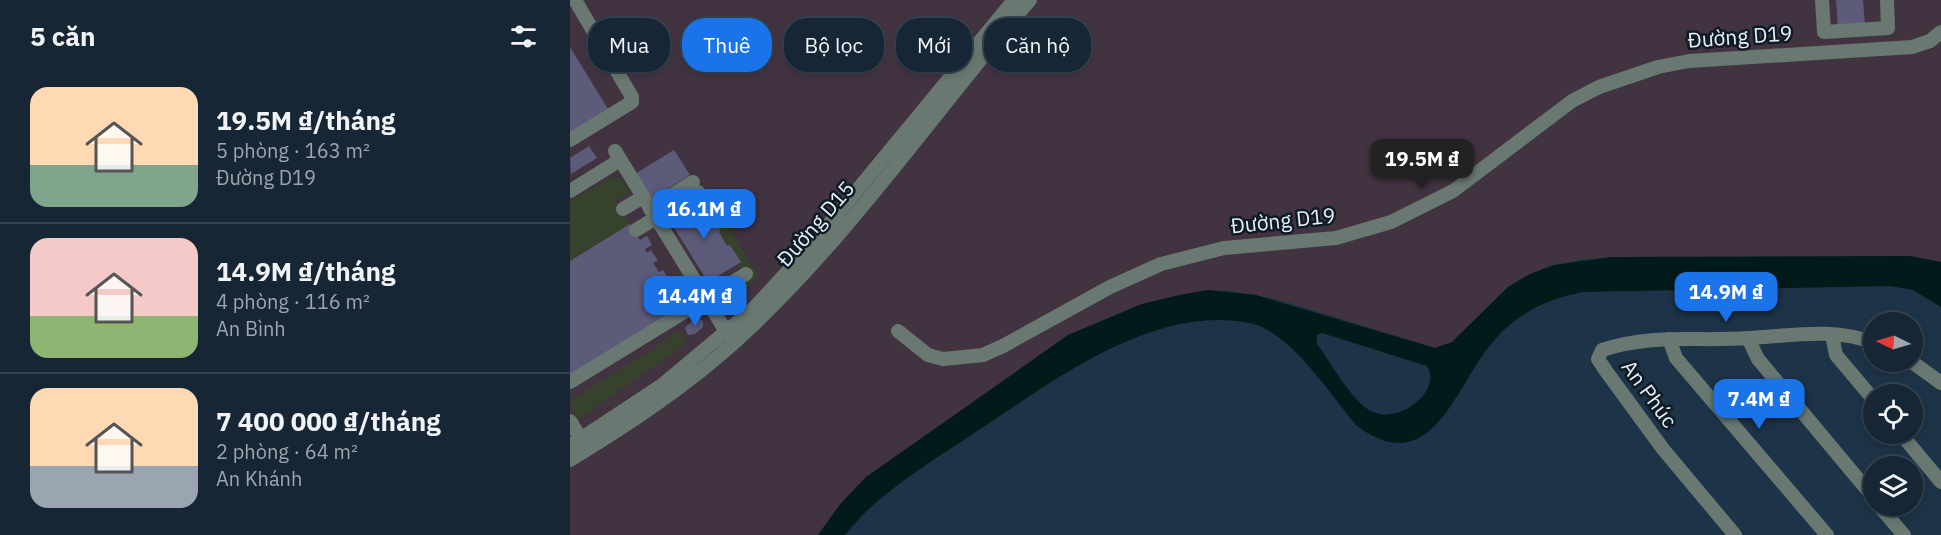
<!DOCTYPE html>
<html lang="vi">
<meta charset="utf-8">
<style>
:root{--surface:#162635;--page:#233241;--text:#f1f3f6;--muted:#9ea5ad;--line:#354350;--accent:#1a73e8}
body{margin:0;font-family:"IBM Plex Sans",sans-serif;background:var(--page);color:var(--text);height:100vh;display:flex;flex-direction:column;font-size:22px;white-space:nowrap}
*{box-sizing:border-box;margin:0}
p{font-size:20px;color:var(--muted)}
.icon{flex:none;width:33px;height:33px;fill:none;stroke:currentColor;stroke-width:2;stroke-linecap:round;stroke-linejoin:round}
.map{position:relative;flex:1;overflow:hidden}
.sheet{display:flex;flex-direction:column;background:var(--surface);width:570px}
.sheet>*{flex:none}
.hud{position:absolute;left:18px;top:18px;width:570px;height:54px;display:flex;gap:12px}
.needle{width:39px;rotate:275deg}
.controls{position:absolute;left:1293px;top:312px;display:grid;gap:12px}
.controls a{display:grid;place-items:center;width:60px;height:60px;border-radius:50%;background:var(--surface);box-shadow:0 3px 9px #0003,0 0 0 2px var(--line);font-size:30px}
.price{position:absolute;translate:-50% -51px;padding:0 14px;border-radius:12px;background:var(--accent);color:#fff;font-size:20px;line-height:39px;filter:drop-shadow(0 2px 3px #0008)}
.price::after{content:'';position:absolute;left:50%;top:36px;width:18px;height:14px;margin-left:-9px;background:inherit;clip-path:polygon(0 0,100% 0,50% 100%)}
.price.selected{background:#222;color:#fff}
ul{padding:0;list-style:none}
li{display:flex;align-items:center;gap:18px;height:150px;padding:0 30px}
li+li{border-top:2px solid var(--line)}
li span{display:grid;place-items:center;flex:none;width:168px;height:120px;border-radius:18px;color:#555}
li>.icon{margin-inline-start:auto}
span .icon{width:72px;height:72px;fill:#fffc;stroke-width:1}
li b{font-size:26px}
h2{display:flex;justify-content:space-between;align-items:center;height:72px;padding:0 30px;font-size:26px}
.chip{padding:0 21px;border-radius:24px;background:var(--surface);box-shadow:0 3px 9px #0003,0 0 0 2px var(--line);font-size:21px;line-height:54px}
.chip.selected{background:var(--accent);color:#fff}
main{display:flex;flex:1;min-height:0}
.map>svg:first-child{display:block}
.industrial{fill:#423341}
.green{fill:#37422c}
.water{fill:#031a1b;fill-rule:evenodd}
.building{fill:#5d5b7a}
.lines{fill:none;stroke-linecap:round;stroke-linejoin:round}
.minor{stroke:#697972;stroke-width:14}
.labels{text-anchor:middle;stroke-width:5;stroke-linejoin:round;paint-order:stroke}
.street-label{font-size:21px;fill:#e3f1fe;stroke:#101a23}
</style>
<main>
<section class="sheet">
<h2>5 căn<svg class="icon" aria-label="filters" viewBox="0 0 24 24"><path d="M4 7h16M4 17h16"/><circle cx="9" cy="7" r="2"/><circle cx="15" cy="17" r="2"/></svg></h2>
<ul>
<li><span style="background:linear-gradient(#ffd9b3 65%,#7fa58c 0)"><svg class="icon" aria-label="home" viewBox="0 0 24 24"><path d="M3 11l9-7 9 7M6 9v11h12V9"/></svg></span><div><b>19.5M ₫/tháng</b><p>5 phòng · 163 m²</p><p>Đường D19</p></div></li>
<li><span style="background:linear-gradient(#f6c9c9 65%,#8fb573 0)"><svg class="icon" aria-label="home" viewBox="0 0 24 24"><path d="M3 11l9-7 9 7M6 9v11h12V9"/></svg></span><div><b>14.9M ₫/tháng</b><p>4 phòng · 116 m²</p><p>An Bình</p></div></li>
<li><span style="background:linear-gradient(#ffd9b3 65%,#9aa5b1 0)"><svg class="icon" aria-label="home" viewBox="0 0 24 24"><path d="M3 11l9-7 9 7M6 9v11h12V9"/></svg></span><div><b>7 400 000 ₫/tháng</b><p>2 phòng · 64 m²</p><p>An Khánh</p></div></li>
</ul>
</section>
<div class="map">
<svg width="1371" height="535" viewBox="0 0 1371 535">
<rect width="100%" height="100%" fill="#1d3347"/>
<path class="industrial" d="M0 0H1371V262L1340 256 1042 257 1014 259 984 265 960 274 938 287 882 342 865 348 710 300 661 291 638 290 572 304 498 335 271 503 248 535H0Z"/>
<g class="green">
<path d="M41 177 50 178 60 192 46 201 60 224 0 261V201Z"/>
<path d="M138 193 188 276 151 313 147 305 171 290 167 283 172 272 167 264 170 262 160 245 157 246 149 232 151 230 132 197Z"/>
<path d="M108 330 118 342 8 420 1 407 2 399 84 349Z"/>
</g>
<path class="water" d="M1340 256 1371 262V307L1343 290 1320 286 1012 292C975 300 947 313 922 343 884 388 862 481 787 426 761 396 720 331 680 323 582 304 484 381 407 431 360 463 311 490 275 535H248L271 503 296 477 498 335 572 304 609 295 638 290 686 295 865 348 882 342 938 287 960 274 984 265 1042 257ZM752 333 857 366C873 391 828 427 799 410 780 398 761 363 747 344V335Z"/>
<g class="building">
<path d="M1266 0H1293L1295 26 1268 28Z"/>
<path d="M0 47 38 109 0 133Z"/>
<path d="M19 146 27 158 1 174 0 158Z"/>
<path d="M104 150 120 175 80 200 65 174Z"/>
<path d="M132 197 151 230 149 232 157 246 160 245 171 262 138 282 98 218Z"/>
<path d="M60 224 70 240 77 236 82 245 75 249 77 253 81 250 88 261 83 263 89 272 93 270 99 280 95 282 111 308 0 376V261Z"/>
<path d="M126 317 133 321V327L125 334 118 335 115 328Z"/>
</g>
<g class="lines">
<g class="minor">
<path d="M1252 0 1254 32 1318 28 1317 0"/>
<path d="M0 140 62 102V97L5 0"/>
<path d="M45 151 157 333"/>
<path d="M0 191 50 160"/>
<path d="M53 209 73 197"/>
<path d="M80 209 123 182"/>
<path d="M66 230 128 192"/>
<path d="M328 331 358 355 373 359 413 355 433 346 540 287 591 264 654 248 766 238 821 222 883 191 1002 101 1029 87 1088 67 1119 61 1342 47 1360 41 1371 32"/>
<path d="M1262 335 1266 355 1304 400"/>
<path d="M1178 338 1188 359 1304 498"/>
<path d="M1099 339 1106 358 1257 535"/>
<path d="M1342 362 1371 383"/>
<path d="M0 382 176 274"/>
<path d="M0 421 11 439"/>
<path d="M1331 434 1371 482"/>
<path d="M0 446 92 385 184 308 242 245 444 0"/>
<path d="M0 460C59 424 115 387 166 341 276 241 363 113 460 0"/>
<path d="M1309 506 1334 535"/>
<path d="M1165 535 1093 449 1036 371 1028 359 1032 350C1084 333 1127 342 1179 338 1220 336 1265 327 1304 343"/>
</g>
</g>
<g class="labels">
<g class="street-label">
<text transform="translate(1170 37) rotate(-4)" y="7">Đường D19</text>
<text transform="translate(713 221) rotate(-6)" y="7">Đường D19</text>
<text transform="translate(246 224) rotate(-49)" y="7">Đường D15</text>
<text transform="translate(1079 394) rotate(54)" y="7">An Phúc</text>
</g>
</g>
</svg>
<div class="controls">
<a><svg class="needle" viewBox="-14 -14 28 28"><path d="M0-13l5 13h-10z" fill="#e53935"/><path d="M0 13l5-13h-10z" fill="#9ea5ad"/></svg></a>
<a><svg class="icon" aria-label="locate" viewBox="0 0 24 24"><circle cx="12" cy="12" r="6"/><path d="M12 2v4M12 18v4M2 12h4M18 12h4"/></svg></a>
<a><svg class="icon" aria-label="layers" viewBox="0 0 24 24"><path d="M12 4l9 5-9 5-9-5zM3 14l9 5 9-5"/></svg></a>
</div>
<b class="price selected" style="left:852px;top:190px">19.5M ₫</b>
<b class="price" style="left:134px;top:240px">16.1M ₫</b>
<b class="price" style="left:1156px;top:323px">14.9M ₫</b>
<b class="price" style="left:125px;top:327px">14.4M ₫</b>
<b class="price" style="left:1189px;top:430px">7.4M ₫</b>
<div class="hud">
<a class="chip">Mua</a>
<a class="chip selected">Thuê</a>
<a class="chip">Bộ lọc</a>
<a class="chip">Mới</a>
<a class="chip">Căn hộ</a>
</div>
</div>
</main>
